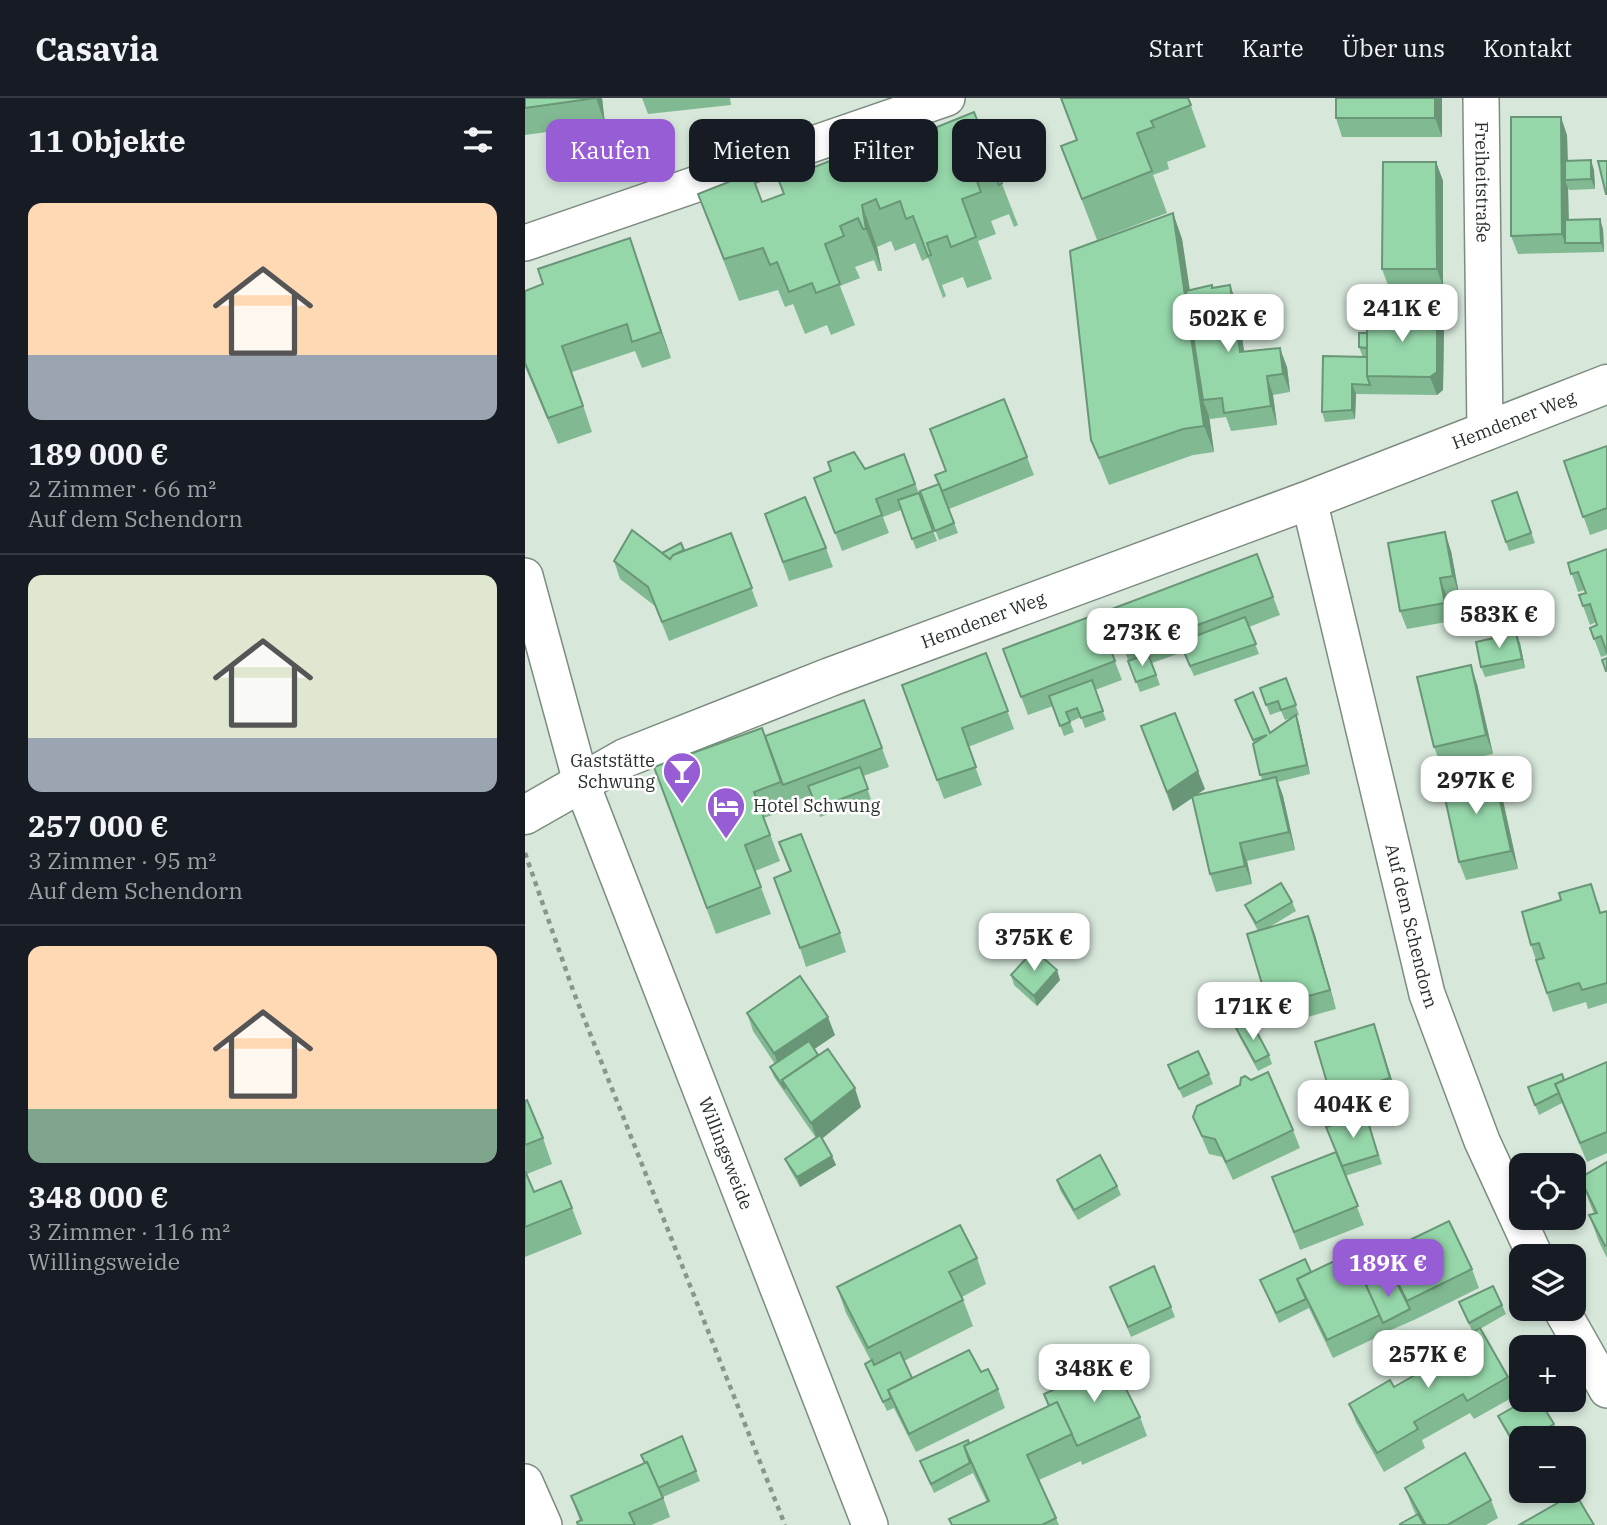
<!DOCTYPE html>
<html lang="de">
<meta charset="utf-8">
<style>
:root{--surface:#171b24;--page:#242831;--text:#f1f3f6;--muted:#9ea1a6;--line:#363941;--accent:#975dd4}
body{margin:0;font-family:"IBM Plex Serif",serif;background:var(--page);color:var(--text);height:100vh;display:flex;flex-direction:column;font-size:26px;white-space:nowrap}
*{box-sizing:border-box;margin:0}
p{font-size:23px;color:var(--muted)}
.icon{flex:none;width:38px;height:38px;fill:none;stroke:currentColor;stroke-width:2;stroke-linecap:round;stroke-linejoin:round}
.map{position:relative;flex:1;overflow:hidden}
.panel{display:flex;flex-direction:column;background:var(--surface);width:525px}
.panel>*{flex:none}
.guide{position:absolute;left:21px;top:21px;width:665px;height:63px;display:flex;gap:14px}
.buttons{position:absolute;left:984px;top:1055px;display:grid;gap:14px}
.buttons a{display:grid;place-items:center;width:77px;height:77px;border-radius:14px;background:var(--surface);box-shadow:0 4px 10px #0003;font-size:35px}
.price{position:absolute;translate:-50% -60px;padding:0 16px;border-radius:14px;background:#fff;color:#222;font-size:23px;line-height:46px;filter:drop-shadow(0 2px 4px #0008)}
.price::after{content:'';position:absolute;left:50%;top:42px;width:21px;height:16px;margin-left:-10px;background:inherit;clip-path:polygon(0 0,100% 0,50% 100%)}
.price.active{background:var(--accent);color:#fff}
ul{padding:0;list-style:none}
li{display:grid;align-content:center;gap:14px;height:371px;padding:0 28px}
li+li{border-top:2px solid var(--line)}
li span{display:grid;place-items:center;height:217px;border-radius:14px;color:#555}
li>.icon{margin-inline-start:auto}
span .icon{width:126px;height:126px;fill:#fffc;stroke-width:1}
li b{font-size:30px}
h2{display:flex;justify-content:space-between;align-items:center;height:84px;padding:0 28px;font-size:30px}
.tag{padding:0 24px;border-radius:14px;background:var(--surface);box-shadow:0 4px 10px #0003;font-size:24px;line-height:63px}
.tag.active{background:var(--accent);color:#fff}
header{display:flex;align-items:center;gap:42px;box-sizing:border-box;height:98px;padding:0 35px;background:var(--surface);border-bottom:2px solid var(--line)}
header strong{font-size:33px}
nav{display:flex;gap:38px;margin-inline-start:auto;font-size:24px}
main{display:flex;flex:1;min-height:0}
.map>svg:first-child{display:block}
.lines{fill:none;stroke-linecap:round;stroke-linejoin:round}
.street-casing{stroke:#7d8c81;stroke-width:38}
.secondary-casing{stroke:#7d8c81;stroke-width:41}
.path{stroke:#89968d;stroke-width:4.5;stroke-dasharray:5 5;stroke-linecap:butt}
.street{stroke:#fff;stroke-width:35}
.secondary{stroke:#fff;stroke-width:38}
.wall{fill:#81b992}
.shaded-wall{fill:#699677}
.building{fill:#96d7aa;stroke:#699677;stroke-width:2}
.labels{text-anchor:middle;stroke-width:5;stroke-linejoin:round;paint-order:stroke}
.street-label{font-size:18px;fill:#29302b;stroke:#fff}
.poi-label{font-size:18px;fill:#29302b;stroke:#fff;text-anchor:end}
</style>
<header>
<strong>Casavia</strong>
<nav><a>Start</a><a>Karte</a><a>Über uns</a><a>Kontakt</a></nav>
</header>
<main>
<section class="panel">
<h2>11 Objekte<svg class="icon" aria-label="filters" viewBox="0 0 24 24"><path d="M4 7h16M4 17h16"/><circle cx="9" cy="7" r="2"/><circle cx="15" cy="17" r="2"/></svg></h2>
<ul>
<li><span style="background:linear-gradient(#ffd9b3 70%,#9aa5b1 0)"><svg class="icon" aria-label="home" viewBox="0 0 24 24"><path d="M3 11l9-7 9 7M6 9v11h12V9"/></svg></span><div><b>189 000 €</b><p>2 Zimmer · 66 m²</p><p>Auf dem Schendorn</p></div></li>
<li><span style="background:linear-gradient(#dfe7d0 75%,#9aa5b1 0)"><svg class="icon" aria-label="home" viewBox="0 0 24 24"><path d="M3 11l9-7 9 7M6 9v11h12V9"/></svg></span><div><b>257 000 €</b><p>3 Zimmer · 95 m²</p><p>Auf dem Schendorn</p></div></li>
<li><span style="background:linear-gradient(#ffd9b3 75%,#7fa58c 0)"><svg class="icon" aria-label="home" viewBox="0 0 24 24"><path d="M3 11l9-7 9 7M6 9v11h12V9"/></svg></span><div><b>348 000 €</b><p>3 Zimmer · 116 m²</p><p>Willingsweide</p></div></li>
</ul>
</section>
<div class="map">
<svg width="1082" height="1427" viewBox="0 0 1082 1427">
<rect width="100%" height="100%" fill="#d7e8db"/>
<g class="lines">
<g class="street-casing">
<g id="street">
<path id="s1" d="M956 0 960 335"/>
<path d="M0 145 422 0"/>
<path id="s2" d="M784 402 902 896 957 1043 1010 1158"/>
<path id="s3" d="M0 478 56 684 345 1427"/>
<path d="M1036 1211 1082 1292"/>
<path d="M0 1384 19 1427"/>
</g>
</g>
<g class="secondary-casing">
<g id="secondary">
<path id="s4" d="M0 717 100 660 305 579 784 402 1082 286"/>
</g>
</g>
<path class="path" d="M0 755 49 895 260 1427"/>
<use href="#street" class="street"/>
<use href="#secondary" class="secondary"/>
</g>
<g class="wall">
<path d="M0 0H77L80 26 0 37Z"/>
<path d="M117 0H205L206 7 123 16Z"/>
<path d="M536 0H663L681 49 642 64 644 71 628 77 642 115 572 142 536 48 552 42Z"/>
<path d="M811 0H917V39H817L811 20Z"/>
<path d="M449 14 493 127 489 129 484 116 466 123 471 136 453 143 467 181 442 190 438 179 417 187 421 198 418 200 403 160 397 163 390 145 370 153 366 143 352 149 357 173H353L349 162 330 169 335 180 315 188 330 227 306 237 302 227 280 236 268 206 260 209 253 192 214 203 173 96 237 104 374 60 397 51Z"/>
<path d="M1042 37 1043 63 1069 72 1070 91 1044 92 1043 90 1044 122 1078 131 1079 154 993 156 986 138Z"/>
<path d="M911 64 918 83V189L864 190 857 171Z"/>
<path d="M648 115 657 141 665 192 687 187 688 190 712 206 719 253 762 269 765 294 748 297 752 327 706 333 701 319 685 321 684 318 689 354 668 357 584 387 566 342Z"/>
<path d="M105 140 146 260 117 270 110 253 47 274 67 334 33 346 0 269V193L18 186Z"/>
<path d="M919 231 918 292 912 297 831 296 830 321 800 324 797 314 838 259 834 249Z"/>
<path d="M1082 348V431L1065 437 1039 363Z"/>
<path d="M379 356 412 443 391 451 376 412 358 419 364 435 317 453 289 380 340 371Z"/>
<path d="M502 359 509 377 424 411 433 435 414 442 395 393 414 386Z"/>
<path d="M992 394 1010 445 984 453 967 403Z"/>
<path d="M240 416 301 450 308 469 264 483Z"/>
<path d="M206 435 233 508 144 543 130 508 95 481 89 463 159 452Z"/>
<path d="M1082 451V557L1076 559 1065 530 1072 527 1071 524 1065 527 1054 497 1061 495 1060 492 1053 494 1043 465Z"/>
<path d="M926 453 934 496 922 499 927 523 882 531 875 513Z"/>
<path d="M732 456 755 517 724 529 734 556 669 578 658 554 627 565 635 587 615 594 584 512Z"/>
<path d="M572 516 597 582 570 592 581 622 560 630 556 619 545 624 549 634 539 638 528 608 503 617 478 551Z"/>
<path d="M995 545 1000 570 960 579 956 569Z"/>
<path d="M461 555 489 631 443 649 457 687 419 701 377 587Z"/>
<path d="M761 580 774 617 771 618 774 626 785 676 753 684 758 698 770 752 722 763 727 786 691 794 685 776 667 700 648 713 616 628 680 691 671 697 737 682 729 646 710 602 745 635 768 619 760 622 756 613 745 617 735 590Z"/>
<path d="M952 586 968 656 916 667 909 649Z"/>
<path d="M339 602 364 669 338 678 346 701 295 719 287 697 264 705 240 638Z"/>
<path d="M237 630 266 710 239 720 255 763 230 773 246 816 191 836 129 669Z"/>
<path d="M968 671 975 689 993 771 941 782 934 764Z"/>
<path d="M254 744 315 835 321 854 281 869 275 850 265 774Z"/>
<path d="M767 804 771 813 743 830 783 818 790 837 811 911 751 928 744 909 733 833 724 816 720 807Z"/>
<path d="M1073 804 1076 815 1082 813V905L1063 911 1061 904 1028 914 1006 847Z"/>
<path d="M486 877 535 882 512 908 489 887Z"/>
<path d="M222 915 310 937 289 951 336 1009 297 1040 311 1067 275 1089 264 1070 260 1061 291 1040 249 979 245 969 250 966 228 933Z"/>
<path d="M711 930 744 957 747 966 733 973 715 940Z"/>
<path d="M855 944 872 998 813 1017 806 998Z"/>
<path d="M1082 964V1055L1062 1064 1037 1005 1014 1017 1003 989 1040 982Z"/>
<path d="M643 967 684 976 688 986 658 1000Z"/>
<path d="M0 1003 18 1040 27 1066 2 1076 9 1094 47 1110 57 1136 0 1159Z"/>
<path d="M668 1019 768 1032 775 1050 708 1082 697 1059 684 1056Z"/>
<path d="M844 1026 857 1066 820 1078 839 1127 775 1152 747 1079 810 1054Z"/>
<path d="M1082 1064V1160L1074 1144 1064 1117 1069 1116 1055 1080Z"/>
<path d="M532 1082 592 1088 596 1097 553 1122 535 1092Z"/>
<path d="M858 1155 947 1171 954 1190 889 1222 861 1234V1235L808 1260 784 1210 754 1225 735 1182 786 1174 841 1187 863 1189 871 1186 865 1174Z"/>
<path d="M452 1160 461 1186 437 1199 448 1228 379 1263 387 1280 456 1274 473 1291 480 1310 391 1354 369 1310 362 1313 340 1266 346 1263 321 1215 312 1189Z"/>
<path d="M585 1189 646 1209 650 1219 606 1239Z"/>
<path d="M934 1204 977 1207 981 1216 955 1231 983 1279 990 1298 949 1321 945 1315 897 1342 900 1350 859 1374 831 1324 824 1306 869 1289 917 1262 914 1254 948 1235Z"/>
<path d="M519 1296 615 1319 622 1338 557 1367 556 1363 514 1382 534 1427H427L424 1421 462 1404 448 1375 409 1395 395 1363 444 1345 523 1308Z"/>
<path d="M973 1318 1029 1326 1032 1336 1024 1340H996V1356L994 1357 977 1327Z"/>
<path d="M157 1338 175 1383 138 1399 145 1419 126 1427H53L55 1423 46 1398 119 1365 116 1357Z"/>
<path d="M880 1390 966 1402 973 1420 961 1427H875L891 1417 887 1408Z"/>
</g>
<g class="shaded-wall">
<path d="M71 0H77L80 26Z"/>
<path d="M910 0H917V39L910 20Z"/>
<path d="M1036 19 1042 37 1043 82H1040L1043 90 1044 145H1040L1037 136Z"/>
<path d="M1066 62 1069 72 1070 91 1066 81Z"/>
<path d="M911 64 918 83V189L912 171Z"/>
<path d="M337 107 352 149 357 173 341 131Z"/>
<path d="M648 115 657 141 681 302H678L684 318 689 354 679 328Z"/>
<path d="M1075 121 1078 131 1079 154 1076 145Z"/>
<path d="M105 140 114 166 146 260 136 234Z"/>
<path d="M705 187 712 206 722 272 715 254Z"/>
<path d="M912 213 919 231 918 292 912 297 905 279Z"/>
<path d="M755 250 762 269 765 294 758 276Z"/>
<path d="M742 278 748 297 752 327 746 308Z"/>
<path d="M827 286 831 296 830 321 827 312Z"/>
<path d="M920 434 926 453 934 496 928 478Z"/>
<path d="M915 480 922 499 927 523 920 505Z"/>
<path d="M991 535 995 545 1000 570 997 561Z"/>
<path d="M946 567 952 586 968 656 961 637Z"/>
<path d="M771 617 774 626 785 676 782 667Z"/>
<path d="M968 671 975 689 993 771 986 753Z"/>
<path d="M673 673 680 691 648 713 642 694Z"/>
<path d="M751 679 758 698 770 752 764 734Z"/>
<path d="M715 745 722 763 727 786 720 768Z"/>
<path d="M783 818 790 837 811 911 805 892Z"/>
<path d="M532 872 535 882 512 908 509 898Z"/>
<path d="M303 919 310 937 256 974 249 955Z"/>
<path d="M849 926 855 944 872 998 865 980Z"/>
<path d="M330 990 336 1009 293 1044 286 1025Z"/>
<path d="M307 1058 311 1067 275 1089 272 1079Z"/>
</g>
<g class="building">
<path d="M0 0H71L0 10Z"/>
<path d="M536 0H663L666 7 626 23 629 29 612 35 627 73 557 101 536 48 552 42Z"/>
<rect x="811" y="0" width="99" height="20"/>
<path d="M449 14 477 85 474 87 469 74 451 81 456 94 437 101 451 139 426 149 422 138 402 145 406 157 403 158 388 118 381 121 375 103 355 111 351 101 337 107 341 131H338L333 120 315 128 319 138 300 146 315 186 291 195 287 185 264 194 252 164 245 167 238 150 199 161 173 96 226 75 237 104 259 96 254 83 315 59 311 50 362 30 374 60 397 51 392 37Z"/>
<path d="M986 19H1036L1037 136 986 138Z"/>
<path d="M1066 62V81L1040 82V63Z"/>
<path d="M1073 63H1082V96H1081Z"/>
<path d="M858 64H911L912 171H857Z"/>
<path d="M648 115 679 328 658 331 574 360 566 342 545 153Z"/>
<path d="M1075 121 1076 145H1040V122Z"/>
<path d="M105 140 136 234 107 244 102 226 37 248 58 308 23 320 0 265V193L18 186 13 171Z"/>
<path d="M687 187V190L705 187 715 254 755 250 758 276 742 278 746 308 699 315 697 300 678 302 661 193Z"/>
<path d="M842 213H912V274L905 279 842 278Z"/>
<path d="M834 235H842V250L834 249Z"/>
<path d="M798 258 842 259V278L845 287 827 286V312L797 314Z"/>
<path d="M479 301 502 359 417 393 410 377 421 373 405 331Z"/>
<path d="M1082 348V410L1058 419 1039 363Z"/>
<path d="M329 354 340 371 379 356 390 386 351 401 357 417 310 435 289 380 306 373 303 364Z"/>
<path d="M414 386 429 425 410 433 395 393Z"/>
<path d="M992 394 1006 435 981 444 967 403Z"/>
<path d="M394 395 408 433 387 441 373 402Z"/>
<path d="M280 399 301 450 258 464 240 416Z"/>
<path d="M107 432 145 461 148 457 206 435 227 490 137 524 123 489 89 463Z"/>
<path d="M920 434 928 478 915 480 920 505 875 513 863 445Z"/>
<path d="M156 445 159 452 148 457 145 461 137 455Z"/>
<path d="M1082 451V555L1076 538 1069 541 1065 530 1072 527 1065 506 1058 508 1054 497 1061 495 1053 474 1046 476 1043 465Z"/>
<path d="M732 456 748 499 600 554 584 512Z"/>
<path d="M572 516 590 563 496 599 478 551Z"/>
<path d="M720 519 731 546 665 568 655 544Z"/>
<path d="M991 535 997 561 956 569 951 544Z"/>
<path d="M461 555 483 613 437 630 451 669 412 682 377 587Z"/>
<path d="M623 556 631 577 611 584 603 563Z"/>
<path d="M1082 560V573H1081L1077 562Z"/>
<path d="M946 567 961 637 909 649 892 579Z"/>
<path d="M761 580 771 607 756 612 753 603 741 607 735 590Z"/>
<path d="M567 582 578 613 556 620 552 610 541 614 545 624 535 628 524 598Z"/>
<path d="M728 594 745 635 771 617 782 667 735 677 728 646 742 637 728 642 710 602Z"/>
<path d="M339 602 357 650 258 687 240 638Z"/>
<path d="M650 615 673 673 642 694 616 628Z"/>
<path d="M237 630 256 684 229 694 245 737 220 747 236 789 182 810 129 669Z"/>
<path d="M335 669 343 691 292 710 283 688Z"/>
<path d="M968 671 986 753 934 764 916 682Z"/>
<path d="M751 679 764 734 715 745 720 768 685 776 667 698Z"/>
<path d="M276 736 315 835 275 850 249 780 266 773 254 744Z"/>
<path d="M756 785 767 804 731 825 720 807Z"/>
<path d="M1066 786 1075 815 1082 813V885L1057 892 1054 885 1022 895 1011 862 1019 860 1014 845 1006 847 997 814 1036 802 1034 795Z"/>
<path d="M783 818 805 892 744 909 722 836Z"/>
<path d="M509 852 532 872 509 898 486 877Z"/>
<path d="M275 878 303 919 249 955 222 915Z"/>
<path d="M727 925 744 957 730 964 711 930Z"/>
<path d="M849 926 865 980 806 998 790 944Z"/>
<path d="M284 943 293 957 257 982 260 991 245 969Z"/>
<path d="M303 951 330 990 286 1025 257 982Z"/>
<path d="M673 953 684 976 654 991 643 967Z"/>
<path d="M1082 964V1034L1055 1045 1030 986Z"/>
<path d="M743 974 768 1032 701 1064 690 1041 677 1038 668 1019 672 1008 715 987 716 980 720 978 726 982Z"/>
<path d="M1037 976 1039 982 1030 986 1034 995 1010 1007 1003 989Z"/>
<path d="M2 1002 18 1040 0 1047V1003Z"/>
<path d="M841 1017 853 1057 817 1068 801 1029Z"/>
<path d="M295 1037 307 1058 272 1079 260 1061Z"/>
<path d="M811 1054 833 1108 769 1134 747 1079Z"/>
<path d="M575 1057 592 1088 549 1112 532 1082Z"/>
<path d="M1082 1064V1147L1080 1148 1064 1117 1072 1115 1055 1080Z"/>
<path d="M0 1073 9 1094 36 1083 47 1110 0 1129Z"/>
<path d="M924 1123 947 1171 882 1203 858 1155Z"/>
<path d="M435 1127 452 1160 424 1174 438 1202 343 1250 312 1189Z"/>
<path d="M826 1155 855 1217 802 1242 772 1181Z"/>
<path d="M780 1161 786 1174 772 1181 781 1201 751 1215 735 1182Z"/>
<path d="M629 1168 646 1209 603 1229 585 1189Z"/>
<path d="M857 1179 863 1189 872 1185 885 1211 858 1225 841 1187Z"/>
<path d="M968 1188 977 1207 944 1225 934 1204Z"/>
<path d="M955 1230 983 1279 942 1303 938 1296 889 1324 893 1331 852 1355 824 1306 865 1282 869 1289 918 1261 914 1254Z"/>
<path d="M444 1252 456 1274 463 1271 473 1291 384 1336 363 1292Z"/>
<path d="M375 1254 387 1280 363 1292 366 1300 358 1304 340 1266 347 1262 349 1267Z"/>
<path d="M588 1265 615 1319 552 1348 532 1304 524 1308 519 1296Z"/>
<path d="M1001 1302H1014L1029 1326 1004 1340H996V1345L991 1348 973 1318Z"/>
<path d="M532 1304 547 1336 502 1357 531 1420 517 1427H427L424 1421 464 1403 439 1348Z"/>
<path d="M157 1338 171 1373 133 1390 122 1364 120 1365 116 1357Z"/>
<path d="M443 1342 444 1345 439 1348 445 1365 406 1386 395 1363Z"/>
<path d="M940 1355 966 1402 922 1427H901L880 1390Z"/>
<path d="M122 1364 138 1400 104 1415 110 1427H53L52 1424 57 1422 46 1398Z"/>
<path d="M1050 1395 1069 1427H994Z"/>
<path d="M893 1416 899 1427H875V1426Z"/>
</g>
<defs>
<g id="bar-pin" transform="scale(2.0125)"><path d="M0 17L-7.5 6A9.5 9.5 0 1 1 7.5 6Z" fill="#975dd4" stroke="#fff"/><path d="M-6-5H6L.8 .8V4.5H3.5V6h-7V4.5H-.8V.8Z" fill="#fff"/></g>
<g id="hotel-pin" transform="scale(2.0125)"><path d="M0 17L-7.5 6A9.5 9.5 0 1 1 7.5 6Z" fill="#975dd4" stroke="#fff"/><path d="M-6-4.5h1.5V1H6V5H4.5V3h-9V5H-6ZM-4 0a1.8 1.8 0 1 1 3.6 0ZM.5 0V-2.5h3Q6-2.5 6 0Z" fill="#fff"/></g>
</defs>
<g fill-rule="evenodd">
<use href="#bar-pin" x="157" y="673"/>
<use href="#hotel-pin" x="201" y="708"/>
</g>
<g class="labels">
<g class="street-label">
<text dy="6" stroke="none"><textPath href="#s1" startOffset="84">Freiheitstraße</textPath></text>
<text dy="6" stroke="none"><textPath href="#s4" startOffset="1066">Hemdener Weg</textPath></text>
<text dy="6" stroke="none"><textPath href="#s4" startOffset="499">Hemdener Weg</textPath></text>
<text dy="6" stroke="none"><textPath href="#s2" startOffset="438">Auf dem Schendorn</textPath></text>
<text dy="6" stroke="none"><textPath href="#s3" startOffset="612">Willingsweide</textPath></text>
</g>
<g class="poi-label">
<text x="130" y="669">Gaststätte<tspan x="130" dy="21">Schwung</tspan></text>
<text x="228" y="714" text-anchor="start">Hotel Schwung</text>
</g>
</g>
</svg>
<div class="buttons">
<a><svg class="icon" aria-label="locate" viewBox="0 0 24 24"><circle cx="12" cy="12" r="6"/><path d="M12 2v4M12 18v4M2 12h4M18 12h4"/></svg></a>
<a><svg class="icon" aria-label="layers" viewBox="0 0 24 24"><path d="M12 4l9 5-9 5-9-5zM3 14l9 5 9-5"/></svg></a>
<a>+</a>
<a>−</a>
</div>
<b class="price" style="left:877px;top:246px">241K €</b>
<b class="price" style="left:703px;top:256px">502K €</b>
<b class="price" style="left:974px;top:552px">583K €</b>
<b class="price" style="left:617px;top:570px">273K €</b>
<b class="price" style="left:951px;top:718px">297K €</b>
<b class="price" style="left:509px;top:875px">375K €</b>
<b class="price" style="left:728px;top:944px">171K €</b>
<b class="price" style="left:828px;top:1042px">404K €</b>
<b class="price active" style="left:863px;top:1201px">189K €</b>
<b class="price" style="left:903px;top:1292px">257K €</b>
<b class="price" style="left:569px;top:1306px">348K €</b>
<div class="guide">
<a class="tag active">Kaufen</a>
<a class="tag">Mieten</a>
<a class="tag">Filter</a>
<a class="tag">Neu</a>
</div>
</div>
</main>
